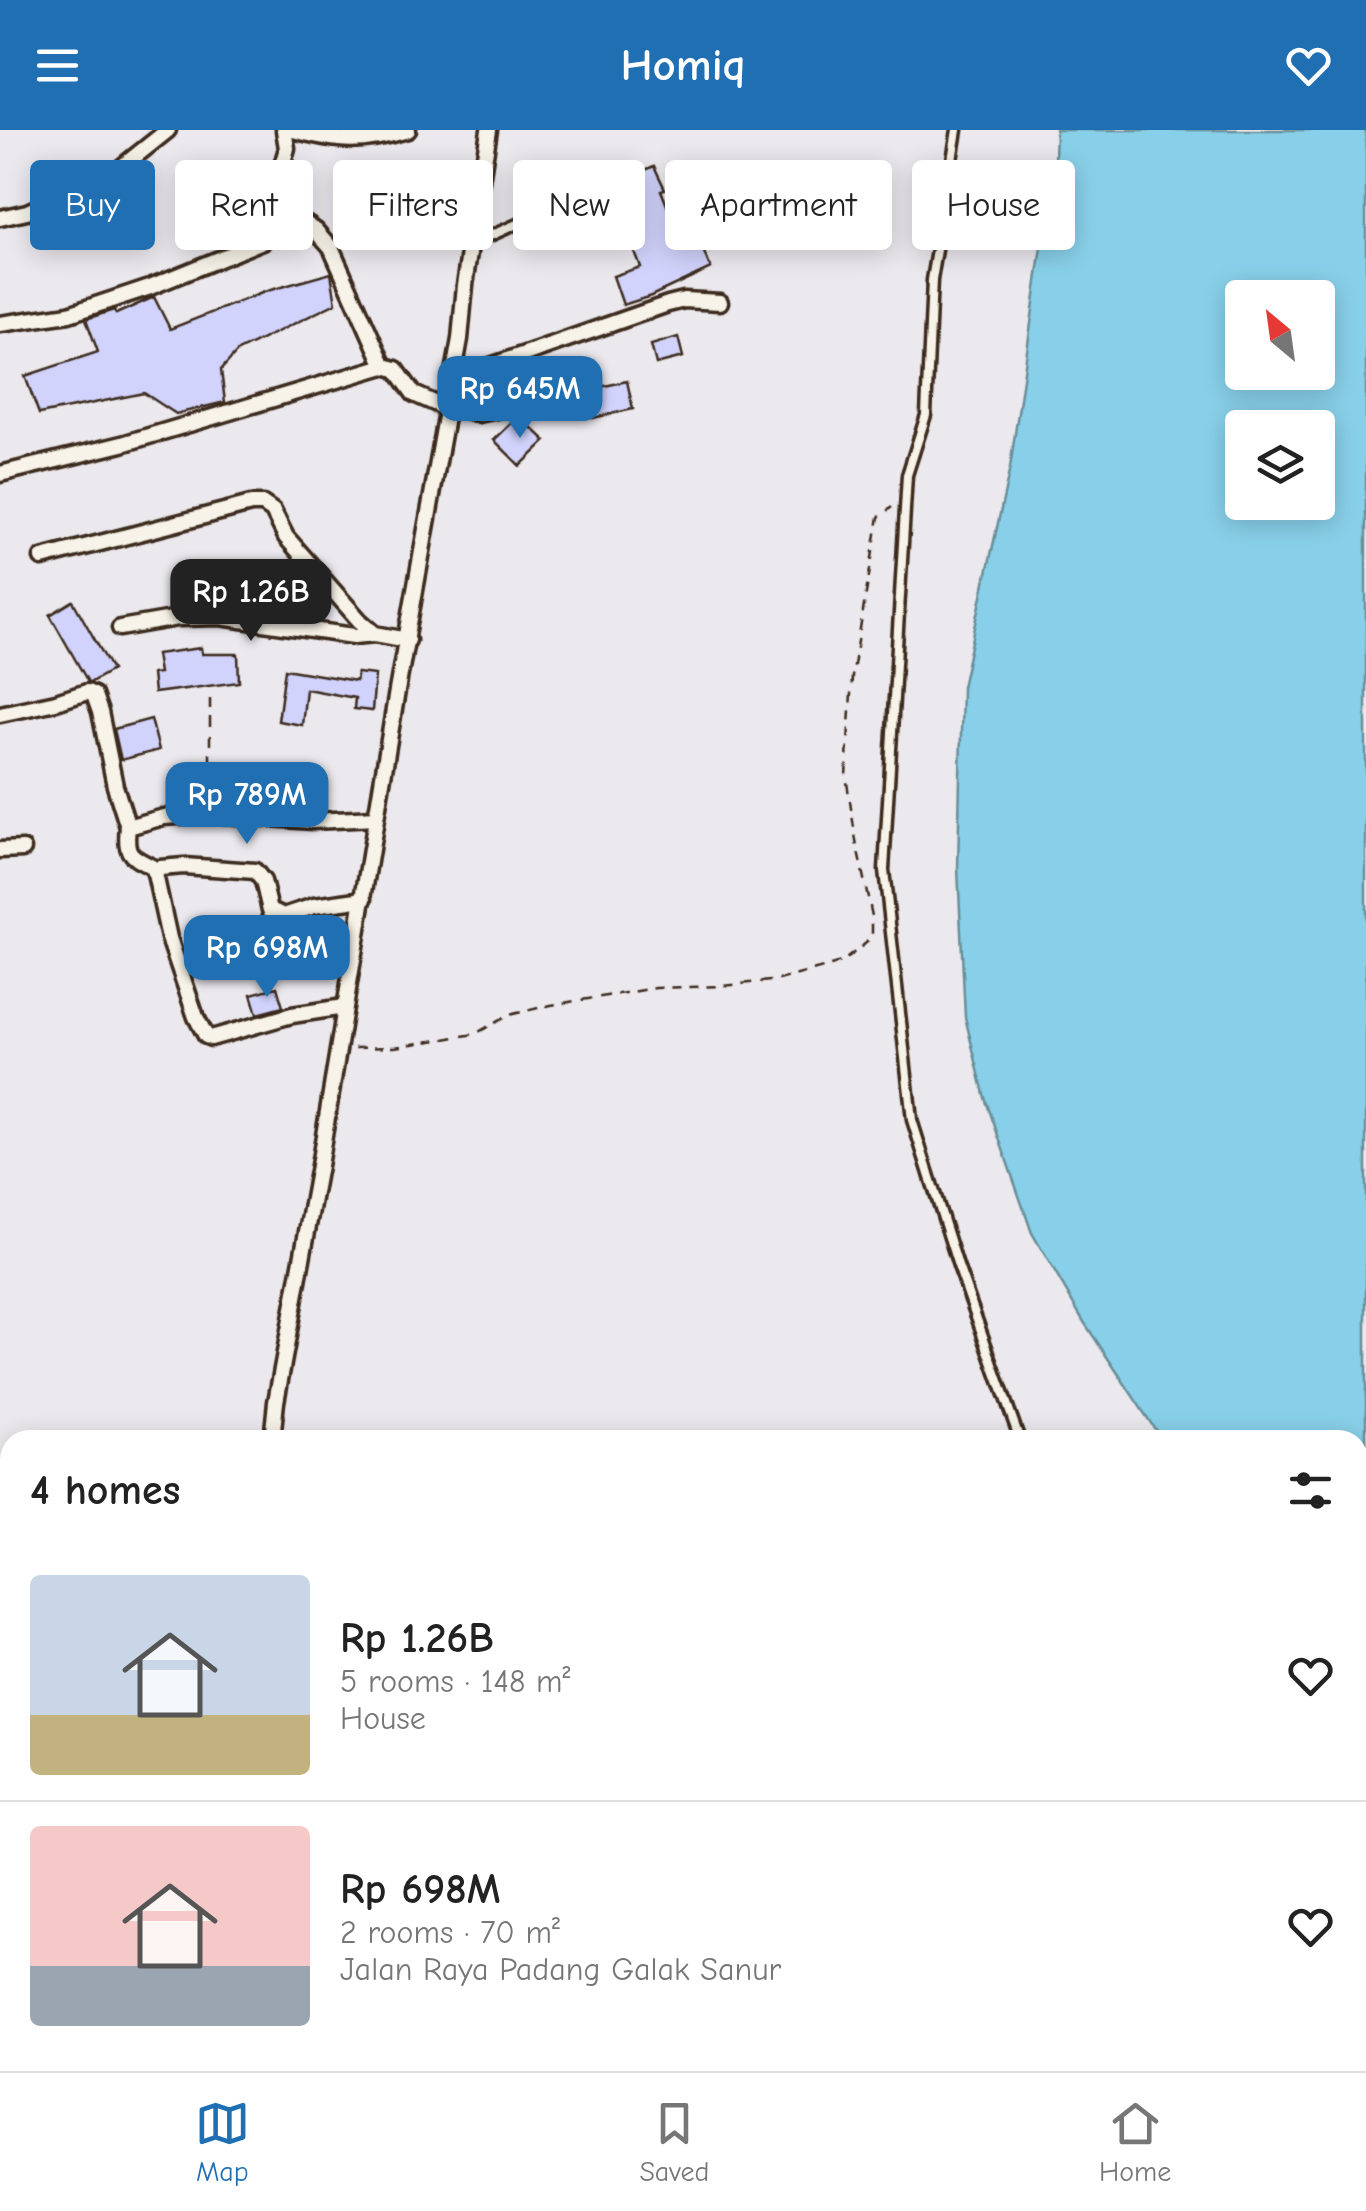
<!DOCTYPE html>
<meta charset="utf-8">
<style>
:root{--surface:#fff;--page:#f2f2f2;--text:#222;--muted:#767676;--line:#e0e0e0;--accent:#1f6fb2}
body{margin:0;font-family:"Comic Neue",sans-serif;background:var(--page);color:var(--text);height:100vh;display:flex;flex-direction:column;font-size:38px;white-space:nowrap}
*{box-sizing:border-box;margin:0}
p{font-size:32px;color:var(--muted)}
.icon{flex:none;width:55px;height:55px;fill:none;stroke:currentColor;stroke-width:2;stroke-linecap:round;stroke-linejoin:round}
.map{position:relative;flex:1;overflow:hidden}
.sheet{position:absolute;left:0px;top:1300px;width:1368px;height:642px;display:flex;flex-direction:column;background:var(--surface);border-radius:30px 30px 0 0;box-shadow:0 5px 25px #0003}
.sheet>*{flex:none}
.guide{position:absolute;left:30px;top:30px;width:1308px;height:90px;display:flex;gap:20px}
.needle{width:65px;rotate:331deg}
.buttons{position:absolute;left:1225px;top:150px;display:grid;gap:20px}
.buttons a{display:grid;place-items:center;width:110px;height:110px;border-radius:10px;background:var(--surface);box-shadow:0 5px 25px #0003;font-size:50px}
.price{position:absolute;translate:-50% -85px;padding:0 22px;border-radius:20px;background:var(--accent);color:#fff;font-size:32px;line-height:65px;filter:drop-shadow(0 2px 5px #0008)}
.price::after{content:'';position:absolute;left:50%;top:60px;width:30px;height:22px;margin-left:-15px;background:inherit;clip-path:polygon(0 0,100% 0,50% 100%)}
.price.current{background:#222;color:#fff}
ul{padding:0;list-style:none}
li{display:flex;align-items:center;gap:30px;height:250px;padding:0 30px}
li+li{border-top:2px solid var(--line)}
li span{display:grid;place-items:center;flex:none;width:280px;height:200px;border-radius:10px;color:#555}
li>.icon{margin-inline-start:auto}
span .icon{width:120px;height:120px;fill:#fffc;stroke-width:1}
li b{font-size:42px}
h2{display:flex;justify-content:space-between;align-items:center;height:120px;padding:0 30px;font-size:42px}
.tag{padding:0 35px;border-radius:10px;background:var(--surface);box-shadow:0 5px 25px #0003;font-size:35px;line-height:90px}
.tag.current{background:var(--accent);color:#fff}
header{display:flex;justify-content:space-between;align-items:center;height:130px;padding:0 30px;background:var(--accent);color:#fff;font-size:45px;font-weight:600}
.menu{display:flex;justify-content:space-around;align-items:center;height:140px;border-top:2px solid var(--line);background:var(--surface);font-size:28px;color:var(--muted)}
.menu a{display:grid;justify-items:center;gap:5px}
.menu .current{color:var(--accent)}
.map>svg:first-child{display:block}
.water{fill:#88d0e9;stroke:#698e98;stroke-width:2.5;fill-rule:evenodd}
.lines{fill:none;stroke-linecap:round;stroke-linejoin:round}
.stream{stroke:#698e98;stroke-width:5}
.building{fill:#d1d3fc;stroke:#3b2a1e;stroke-width:2.5}
.service-casing{stroke:#3b2a1e;stroke-width:15}
.minor-casing{stroke:#3b2a1e;stroke-width:21}
.path{stroke:#3b2a1e;stroke-width:2.5;stroke-dasharray:10 8;stroke-linecap:butt}
.service{stroke:#f7f3e8;stroke-width:8}
.minor{stroke:#f7f3e8;stroke-width:14}
</style>
<header><svg class="icon" aria-label="menu" viewBox="0 0 24 24"><path d="M4 6h16M4 12h16M4 18h16"/></svg>Homiq<svg class="icon" aria-label="heart" viewBox="0 0 24 24"><path d="M12 20l-8-8c-3-5 5-10 8-4 3-6 11-1 8 4z"/></svg></header>
<div class="map">
<svg width="1366" height="1941" viewBox="0 0 1366 1941">
<rect width="100%" height="100%" fill="#ece9ee"/>
<filter id="ink" filterUnits="userSpaceOnUse"><feTurbulence type="fractalNoise" baseFrequency=".01" numOctaves="2"/><feDisplacementMap in="SourceGraphic" scale="20" xChannelSelector="R" yChannelSelector="G"/><feConvolveMatrix kernelMatrix="1 2 1 2 8 2 1 2 1" color-interpolation-filters="sRGB"/></filter>
<g filter="url(#ink)">
<g class="water">
<path d="M1056 0H1366V1392L1358 1375V1310H1163L1160 1307 1084 1192 1032 1103 985 968 965 887 958 738 962 557 1010 338 1055 28ZM1242 168H1318V242H1242ZM1242 298H1318V372H1242Z"/>
<path d="M1366 1418V1941H1338L1334 1933 1358 1932V1453L1363 1441Z"/>
</g>
<g class="lines">
<path class="stream" d="M0 1828 10 1823"/>
</g>
<g class="building">
<path d="M654 36 665 59 661 60 684 118 698 111 711 138 651 166 623 175 613 146 640 137 618 80 616 81 606 58Z"/>
<path d="M439 60 463 64 459 91 435 88Z"/>
<path d="M83 68 93 88 66 102 56 80Z"/>
<path d="M331 143 336 173 238 221 221 240 225 272 176 284 144 263 39 284 25 246 98 222 86 189 114 180 116 184 154 167 170 199 267 161Z"/>
<path d="M678 207 683 227 656 234 651 215Z"/>
<path d="M627 251 633 279 593 288 587 260Z"/>
<path d="M519 286 546 311 520 336 494 310Z"/>
<path d="M73 471 112 540 91 552H88L50 485Z"/>
<path d="M201 518 202 524H238L239 552 154 563 152 544 159 543 156 524Z"/>
<path d="M285 539 356 551 357 543 375 545 372 581 354 579 355 568 306 559 302 595 278 591Z"/>
<path d="M151 589 159 620 121 630 114 599Z"/>
<path d="M277 857 283 877 257 884 251 864Z"/>
</g>
<g class="lines">
<g class="service-casing">
<g id="service">
<path d="M957 0 932 150 926 285 907 345 884 740 912 990 958 1136 1020 1310"/>
<path d="M472 114 589 62"/>
<path d="M448 279 479 287 521 278 544 268"/>
<path d="M1153 1941 1166 1932"/>
</g>
</g>
<g class="minor-casing">
<g id="minor">
<path d="M284 0 287 18 277 53 280 70 287 80 316 100 331 117 384 236"/>
<path d="M293 0C340 12 360 14 408 0"/>
<path d="M0 88 27 82 118 40 168 0"/>
<path d="M0 194 69 184 150 157 265 110 289 96 299 87"/>
<path d="M453 249 668 174 684 170 720 172"/>
<path d="M0 344 122 314 384 236 396 239 414 264 448 279"/>
<path d="M42 428 251 374H263L273 381 286 407 360 491 375 504 408 510"/>
<path d="M120 498 178 488 220 487 354 506 375 504"/>
<path d="M0 584 56 572 87 562 94 565 100 582 115 656 128 697"/>
<path d="M0 720 23 719"/>
<path d="M157 740C133 726 124 728 128 697L164 687 209 684 313 691 376 688"/>
<path d="M344 877 292 885 211 908 206 906 196 887 169 808 155 744 160 738 184 736 255 741 263 751 270 780 284 786 314 776 364 769"/>
<path d="M272 1310 276 1272 320 1030 397 561 460 209 465 155 489 0"/>
<path d="M1299 1932 1302 1941"/>
<path d="M167 1941 168 1932"/>
<path d="M1098 1941 1101 1932"/>
</g>
</g>
<g class="path">
<path d="M210 669V566"/>
<path d="M355 918 394 917 475 904 509 885 551 875 656 858 722 856 779 850 834 835 847 828 866 813 872 805V786L857 717 846 646 852 547 877 398 879 387 892 377"/>
</g>
<use href="#service" class="service"/>
<use href="#minor" class="minor"/>
</g>
</g>
</svg>
<div class="buttons">
<a><svg class="needle" viewBox="-14 -14 28 28"><path d="M0-13l5 13h-10z" fill="#e53935"/><path d="M0 13l5-13h-10z" fill="#767676"/></svg></a>
<a><svg class="icon" aria-label="layers" viewBox="0 0 24 24"><path d="M12 4l9 5-9 5-9-5zM3 14l9 5 9-5"/></svg></a>
</div>
<b class="price" style="left:520px;top:311px">Rp 645M</b>
<b class="price current" style="left:251px;top:514px">Rp 1.26B</b>
<b class="price" style="left:247px;top:717px">Rp 789M</b>
<b class="price" style="left:267px;top:870px">Rp 698M</b>
<div class="guide">
<a class="tag current">Buy</a>
<a class="tag">Rent</a>
<a class="tag">Filters</a>
<a class="tag">New</a>
<a class="tag">Apartment</a>
<a class="tag">House</a>
</div>
<section class="sheet">
<h2>4 homes<svg class="icon" aria-label="filters" viewBox="0 0 24 24"><path d="M4 7h16M4 17h16"/><circle cx="9" cy="7" r="2"/><circle cx="15" cy="17" r="2"/></svg></h2>
<ul>
<li><span style="background:linear-gradient(#c9d6e8 70%,#c2b280 0)"><svg class="icon" aria-label="home" viewBox="0 0 24 24"><path d="M3 11l9-7 9 7M6 9v11h12V9"/></svg></span><div><b>Rp 1.26B</b><p>5 rooms · 148 m²</p><p>House</p></div><svg class="icon" aria-label="heart" viewBox="0 0 24 24"><path d="M12 20l-8-8c-3-5 5-10 8-4 3-6 11-1 8 4z"/></svg></li>
<li><span style="background:linear-gradient(#f6c9c9 70%,#9aa5b1 0)"><svg class="icon" aria-label="home" viewBox="0 0 24 24"><path d="M3 11l9-7 9 7M6 9v11h12V9"/></svg></span><div><b>Rp 698M</b><p>2 rooms · 70 m²</p><p>Jalan Raya Padang Galak Sanur</p></div><svg class="icon" aria-label="heart" viewBox="0 0 24 24"><path d="M12 20l-8-8c-3-5 5-10 8-4 3-6 11-1 8 4z"/></svg></li>
</ul>
</section>
</div>
<nav class="menu">
<a class="current"><svg class="icon" aria-label="map" viewBox="0 0 24 24"><path d="M3 6l6-2 6 2 6-2v14l-6 2-6-2-6 2zM9 4v14M15 6v14"/></svg>Map</a>
<a><svg class="icon" aria-label="saved" viewBox="0 0 24 24"><path d="M7 4h10v16l-5-4-5 4z"/></svg>Saved</a>
<a><svg class="icon" aria-label="home" viewBox="0 0 24 24"><path d="M3 11l9-7 9 7M6 9v11h12V9"/></svg>Home</a>
</nav>
